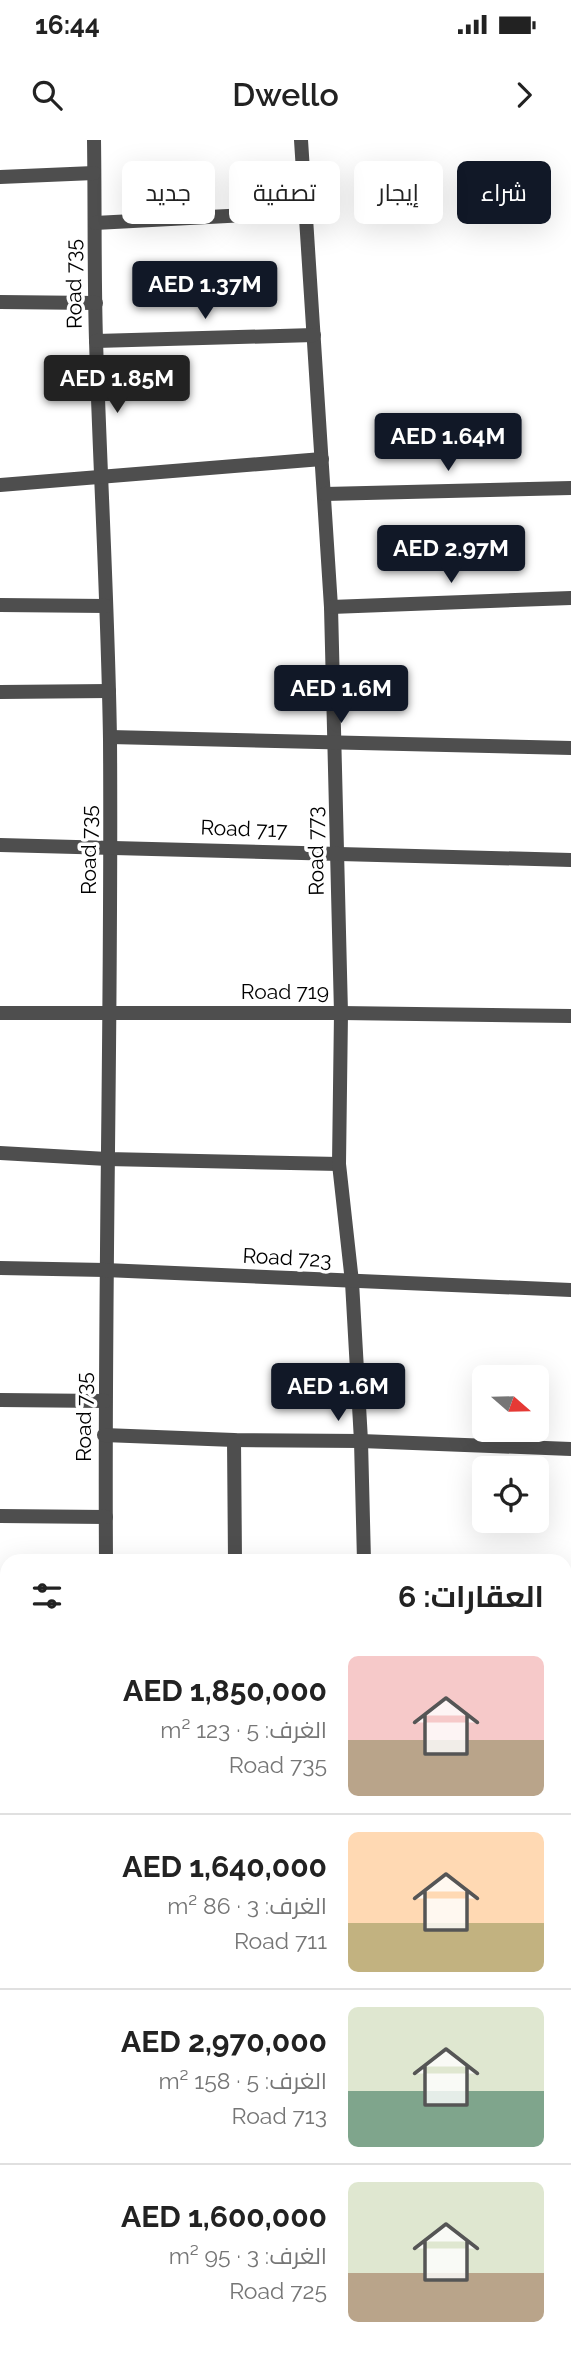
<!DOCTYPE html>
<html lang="ar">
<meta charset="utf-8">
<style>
:root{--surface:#fff;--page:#f6f6f6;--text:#222;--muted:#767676;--line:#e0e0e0;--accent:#111827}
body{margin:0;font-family:Raleway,Cairo,sans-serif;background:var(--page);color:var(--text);direction:rtl;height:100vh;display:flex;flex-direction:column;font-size:26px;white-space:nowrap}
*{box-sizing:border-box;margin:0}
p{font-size:23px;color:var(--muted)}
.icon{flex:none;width:38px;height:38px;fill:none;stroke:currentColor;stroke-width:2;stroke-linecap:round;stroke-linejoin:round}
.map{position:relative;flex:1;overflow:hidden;direction:ltr}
.panel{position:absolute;left:0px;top:1414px;width:572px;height:800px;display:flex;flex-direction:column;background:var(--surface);border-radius:21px 21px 0 0;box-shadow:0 7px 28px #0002;direction:rtl}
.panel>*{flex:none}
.banner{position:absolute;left:21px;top:21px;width:530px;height:63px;direction:rtl;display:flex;gap:14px}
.needle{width:46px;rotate:110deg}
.controls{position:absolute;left:472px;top:1225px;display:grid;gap:14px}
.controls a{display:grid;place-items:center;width:77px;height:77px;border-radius:10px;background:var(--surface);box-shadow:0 7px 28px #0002;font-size:35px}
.price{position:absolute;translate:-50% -60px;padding:0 16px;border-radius:7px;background:var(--accent);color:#fff;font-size:23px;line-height:46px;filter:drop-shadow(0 2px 4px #0008)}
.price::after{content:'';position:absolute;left:50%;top:42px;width:21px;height:16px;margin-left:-10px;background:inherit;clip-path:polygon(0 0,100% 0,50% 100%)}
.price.active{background:#222;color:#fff}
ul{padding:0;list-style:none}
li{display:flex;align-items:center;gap:21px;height:175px;padding:0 28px}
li+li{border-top:2px solid var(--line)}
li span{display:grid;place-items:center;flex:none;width:196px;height:140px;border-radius:10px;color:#555}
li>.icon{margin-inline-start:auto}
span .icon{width:84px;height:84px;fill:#fffc;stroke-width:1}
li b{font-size:30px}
h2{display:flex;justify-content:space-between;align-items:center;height:84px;padding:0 28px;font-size:30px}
.chip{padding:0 24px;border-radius:10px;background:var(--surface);box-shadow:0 7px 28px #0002;font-size:24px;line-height:63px}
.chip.active{background:var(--accent);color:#fff}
.status{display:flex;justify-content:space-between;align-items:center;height:49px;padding:0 35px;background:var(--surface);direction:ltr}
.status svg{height:19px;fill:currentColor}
header{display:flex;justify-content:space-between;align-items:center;height:91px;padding:0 28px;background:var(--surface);font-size:32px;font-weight:600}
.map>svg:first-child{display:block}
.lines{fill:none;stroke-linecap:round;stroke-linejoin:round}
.primary-casing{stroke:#dbdbdb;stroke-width:21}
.service{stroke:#4e4e4e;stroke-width:14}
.minor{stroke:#4e4e4e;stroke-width:14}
.primary{stroke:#000;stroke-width:18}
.labels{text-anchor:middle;stroke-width:7;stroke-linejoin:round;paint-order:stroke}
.street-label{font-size:21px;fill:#000;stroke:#fff}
</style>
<div class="status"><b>16:44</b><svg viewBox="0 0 49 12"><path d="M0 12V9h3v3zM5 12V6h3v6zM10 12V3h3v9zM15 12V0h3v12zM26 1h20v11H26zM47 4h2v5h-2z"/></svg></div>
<header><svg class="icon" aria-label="forward" viewBox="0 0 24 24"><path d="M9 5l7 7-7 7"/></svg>Dwello<svg class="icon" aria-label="search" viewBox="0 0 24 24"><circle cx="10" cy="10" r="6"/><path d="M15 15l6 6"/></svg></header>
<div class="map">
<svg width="571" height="2213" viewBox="0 0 571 2213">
<rect width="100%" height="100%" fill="#fff"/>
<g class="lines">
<g class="primary-casing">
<g id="primary">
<path d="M565 1790 571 1782"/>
<path d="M565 1883 571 1876"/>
<path d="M198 2213 204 2207"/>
<path d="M278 2213 284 2207"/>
</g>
</g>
<path class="service" d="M0 1013 107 1019 339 1024"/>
<g class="minor">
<path d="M94 0C95 67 94 133 96 200 100 333 108 466 110 600 112 874 104 1147 106 1421"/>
<path d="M301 0 331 467 341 873 339 1024 352 1142 361 1301 364 1421"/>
<path d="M0 37 94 33"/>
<path d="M95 83 306 72"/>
<path d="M0 162 96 163"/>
<path d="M96 201 314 195"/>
<path d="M0 345 322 319"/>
<path d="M325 354 571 348"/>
<path d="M0 465 106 466"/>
<path d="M331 467 571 458"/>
<path d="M0 552 109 551"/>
<path d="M110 597 571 608"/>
<path d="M0 705 571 720"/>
<path d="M0 873H341L571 876"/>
<path d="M0 1128 105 1130 571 1150"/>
<path d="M0 1260 105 1261"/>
<path d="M104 1295 234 1300 361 1301 571 1309"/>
<path d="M234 1300 235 1421"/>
<path d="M0 1376 106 1377"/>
<path d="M565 1444H571"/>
<path d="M0 1853H7"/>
<path d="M565 2148 571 2142"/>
<path d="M498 2213 504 2207"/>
</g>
<use href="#primary" class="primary"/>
</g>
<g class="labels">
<g class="street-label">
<text transform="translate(74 144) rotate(-91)" y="7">Road 735</text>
<text transform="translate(244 689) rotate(2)" y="7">Road 717</text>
<text transform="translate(89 710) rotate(-90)" y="7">Road 735</text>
<text transform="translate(316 711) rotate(-91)" y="7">Road 773</text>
<text x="285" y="859">Road 719</text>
<text transform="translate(287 1118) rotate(3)" y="7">Road 723</text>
<text transform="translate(84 1277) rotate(-90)" y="7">Road 735</text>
</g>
</g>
</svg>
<div class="controls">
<a><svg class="needle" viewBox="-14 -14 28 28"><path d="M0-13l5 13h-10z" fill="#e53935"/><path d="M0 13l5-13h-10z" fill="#767676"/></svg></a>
<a><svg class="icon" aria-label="locate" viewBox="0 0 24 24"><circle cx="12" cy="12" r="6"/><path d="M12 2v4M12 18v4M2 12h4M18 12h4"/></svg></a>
</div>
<b class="price" style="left:205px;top:181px">AED 1.37M</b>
<b class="price active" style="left:117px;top:275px">AED 1.85M</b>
<b class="price" style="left:448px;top:333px">AED 1.64M</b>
<b class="price" style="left:451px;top:445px">AED 2.97M</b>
<b class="price" style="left:341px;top:585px">AED 1.6M</b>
<b class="price" style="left:338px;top:1283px">AED 1.6M</b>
<div class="banner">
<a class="chip active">شراء</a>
<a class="chip">إيجار</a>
<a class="chip">تصفية</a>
<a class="chip">جديد</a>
</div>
<section class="panel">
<h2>العقارات: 6<svg class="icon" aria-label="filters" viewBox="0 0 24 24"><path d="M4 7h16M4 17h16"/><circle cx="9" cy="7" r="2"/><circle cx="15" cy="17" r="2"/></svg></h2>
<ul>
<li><span style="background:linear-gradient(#f6c9c9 60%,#b9a48a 0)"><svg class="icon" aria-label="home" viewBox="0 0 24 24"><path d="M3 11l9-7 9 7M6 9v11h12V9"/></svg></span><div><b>AED 1,850,000</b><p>الغرف: 5 · 123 m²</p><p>Road 735</p></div></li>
<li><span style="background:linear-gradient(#ffd9b3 65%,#c2b280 0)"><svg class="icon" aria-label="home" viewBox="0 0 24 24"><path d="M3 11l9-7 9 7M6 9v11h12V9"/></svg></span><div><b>AED 1,640,000</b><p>الغرف: 3 · 86 m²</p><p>Road 711</p></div></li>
<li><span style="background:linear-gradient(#dfe7d0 60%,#7fa58c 0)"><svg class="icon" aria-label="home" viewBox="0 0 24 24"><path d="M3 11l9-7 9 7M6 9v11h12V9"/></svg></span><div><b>AED 2,970,000</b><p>الغرف: 5 · 158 m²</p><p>Road 713</p></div></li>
<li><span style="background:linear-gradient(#dfe7d0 65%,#b9a48a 0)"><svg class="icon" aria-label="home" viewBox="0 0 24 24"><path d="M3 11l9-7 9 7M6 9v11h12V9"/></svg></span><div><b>AED 1,600,000</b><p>الغرف: 3 · 95 m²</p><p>Road 725</p></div></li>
</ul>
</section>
</div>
